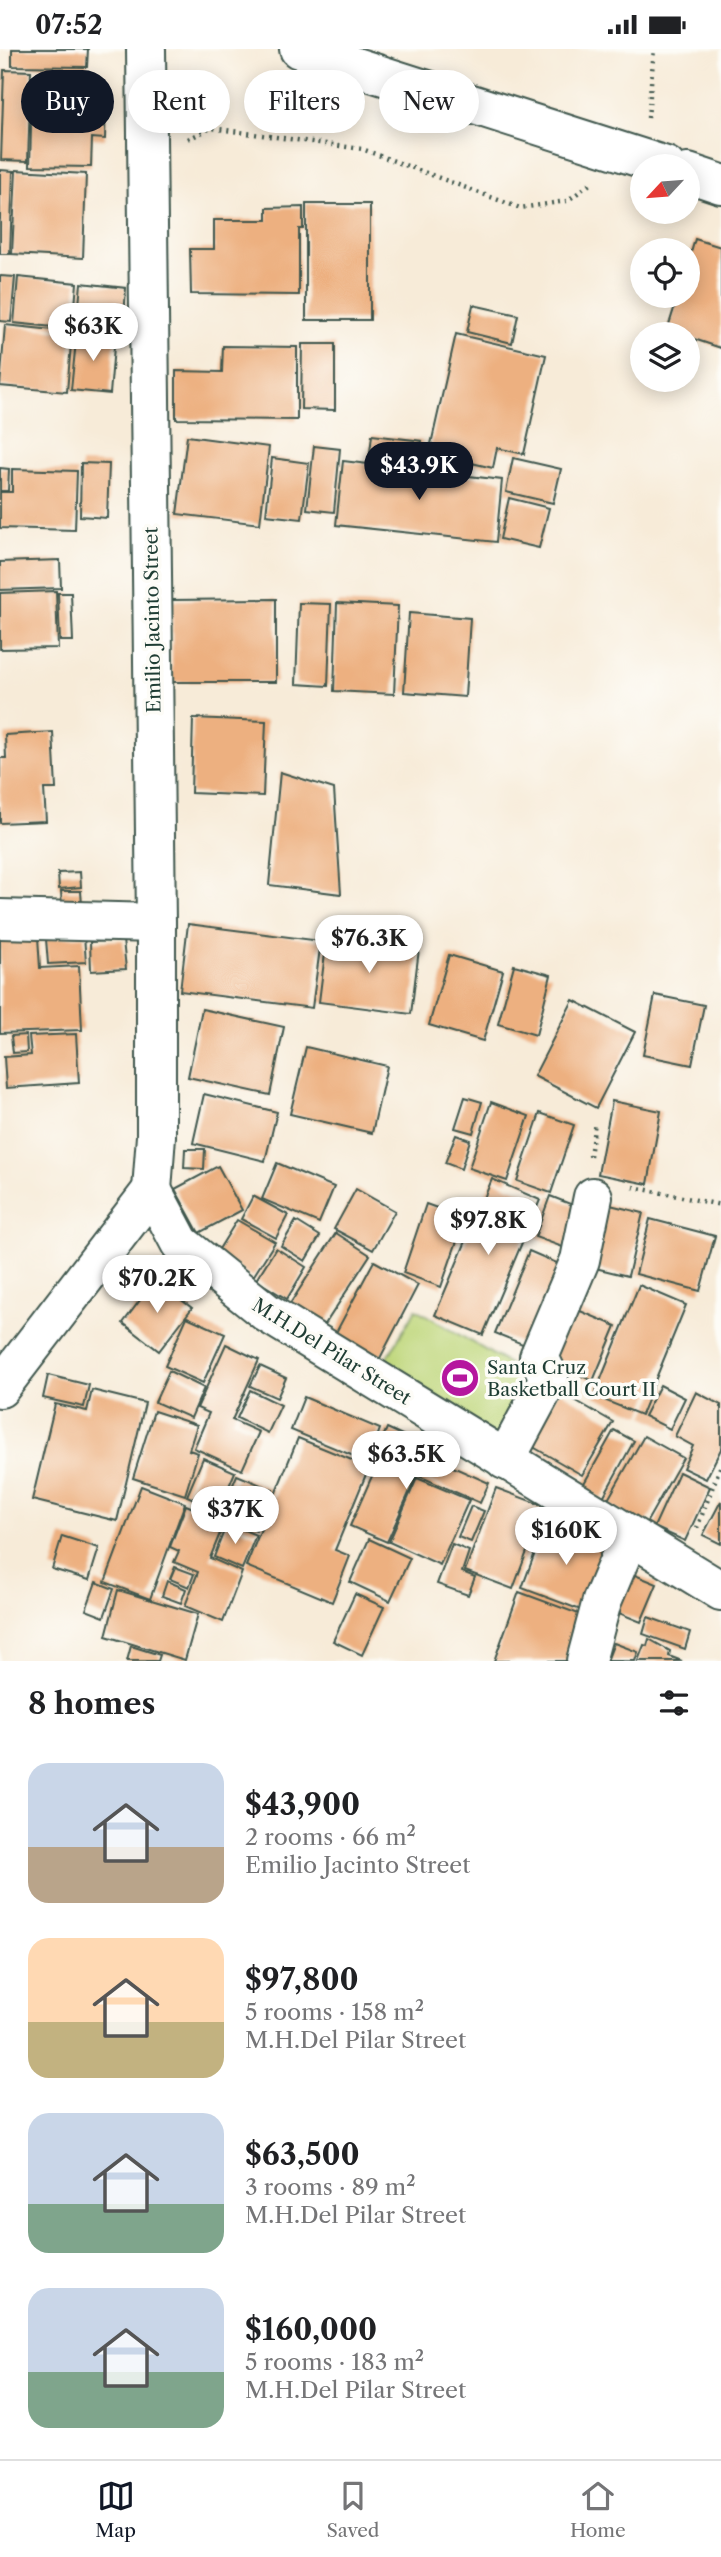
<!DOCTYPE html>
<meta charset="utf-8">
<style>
:root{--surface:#fff;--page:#f6f6f6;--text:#202124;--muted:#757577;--line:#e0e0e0;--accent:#111827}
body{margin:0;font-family:"Libre Caslon Text",serif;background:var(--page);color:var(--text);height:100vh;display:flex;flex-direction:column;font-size:26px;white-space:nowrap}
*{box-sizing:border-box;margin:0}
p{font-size:23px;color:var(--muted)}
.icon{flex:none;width:38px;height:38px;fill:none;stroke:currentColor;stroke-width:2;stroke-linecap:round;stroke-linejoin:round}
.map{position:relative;height:1612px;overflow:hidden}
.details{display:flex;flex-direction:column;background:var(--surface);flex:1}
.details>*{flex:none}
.banner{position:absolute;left:21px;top:21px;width:679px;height:63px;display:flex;gap:14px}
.needle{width:46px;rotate:244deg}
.buttons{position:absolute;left:630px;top:105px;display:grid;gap:14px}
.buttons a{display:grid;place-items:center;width:70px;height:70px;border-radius:50%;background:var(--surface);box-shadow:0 4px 18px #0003;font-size:35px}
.price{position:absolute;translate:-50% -60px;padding:0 16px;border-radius:24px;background:#fff;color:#222;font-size:23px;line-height:46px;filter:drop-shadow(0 2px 4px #0008)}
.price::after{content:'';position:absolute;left:50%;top:42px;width:21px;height:16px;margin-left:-10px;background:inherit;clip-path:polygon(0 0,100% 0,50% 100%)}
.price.current{background:var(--accent);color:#fff}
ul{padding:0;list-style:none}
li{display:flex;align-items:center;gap:21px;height:175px;padding:0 28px}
li span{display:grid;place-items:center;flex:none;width:196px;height:140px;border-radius:21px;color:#555}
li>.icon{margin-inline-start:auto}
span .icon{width:84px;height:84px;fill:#fffc;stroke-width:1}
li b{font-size:30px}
h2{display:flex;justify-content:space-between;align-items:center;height:84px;padding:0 28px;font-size:30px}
.pill{padding:0 24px;border-radius:32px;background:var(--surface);box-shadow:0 4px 18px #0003;font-size:24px;line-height:63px}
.pill.current{background:var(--accent);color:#fff}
.status{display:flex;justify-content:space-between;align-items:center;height:49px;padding:0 35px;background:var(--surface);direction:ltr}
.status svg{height:19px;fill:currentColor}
.menu{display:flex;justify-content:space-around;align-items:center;height:98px;border-top:2px solid var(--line);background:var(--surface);font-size:19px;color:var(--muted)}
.menu a{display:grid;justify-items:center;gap:4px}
.menu .current{color:var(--accent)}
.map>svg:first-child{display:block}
.grass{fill:#bfd77b;stroke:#6f8a58;stroke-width:2}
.building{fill:#edb080}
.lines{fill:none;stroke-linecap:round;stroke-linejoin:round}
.minor-casing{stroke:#3f574d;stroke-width:42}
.path{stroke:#3f574d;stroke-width:4.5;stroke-dasharray:2 5;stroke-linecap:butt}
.minor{stroke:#fff;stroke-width:38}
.labels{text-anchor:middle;stroke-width:7;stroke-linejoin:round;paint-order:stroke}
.street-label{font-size:19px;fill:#1f3d34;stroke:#fdfcf7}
.poi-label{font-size:19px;fill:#1f3d34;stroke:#fdfcf7;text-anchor:start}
</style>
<div class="status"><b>07:52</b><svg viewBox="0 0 49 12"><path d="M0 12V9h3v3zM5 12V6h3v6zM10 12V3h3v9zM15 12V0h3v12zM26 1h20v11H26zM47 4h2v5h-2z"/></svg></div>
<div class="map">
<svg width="721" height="1612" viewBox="0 0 721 1612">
<rect width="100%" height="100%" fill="#fdfcf7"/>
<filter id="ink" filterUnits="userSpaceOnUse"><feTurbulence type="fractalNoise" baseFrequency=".0143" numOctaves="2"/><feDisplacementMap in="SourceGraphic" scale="14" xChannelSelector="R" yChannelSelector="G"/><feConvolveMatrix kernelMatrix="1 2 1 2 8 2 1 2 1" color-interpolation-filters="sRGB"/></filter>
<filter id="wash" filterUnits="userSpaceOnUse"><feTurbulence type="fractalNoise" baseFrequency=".00686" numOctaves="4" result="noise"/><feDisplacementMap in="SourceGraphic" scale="28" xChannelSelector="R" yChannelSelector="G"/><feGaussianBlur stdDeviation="1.57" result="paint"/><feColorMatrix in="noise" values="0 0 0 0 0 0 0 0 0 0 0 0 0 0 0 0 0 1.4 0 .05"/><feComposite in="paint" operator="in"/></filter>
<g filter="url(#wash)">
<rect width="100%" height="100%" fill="#f7ebd8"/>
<path class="grass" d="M416 1260 542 1335 504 1399 379 1323Z"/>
<g id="blocks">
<g class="building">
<path d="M12 0H88L87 18 12 17Z"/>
<path d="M4 21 31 22 28 112 1 111Z"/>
<path d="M32 41 106 43 105 90 92 89 91 118 30 117Z"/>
<path d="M0 121 13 122 10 205H0Z"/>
<path d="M16 121 86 125 83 209 12 205Z"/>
<rect x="306" y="155" width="64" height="116"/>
<path d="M303 158V180H299V246L191 245 190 200H214V171H267V159Z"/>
<path d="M695 190 721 198V299L688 288V285L667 282 678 247H688V214Z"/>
<path d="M0 227 15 228 11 273 0 272Z"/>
<path d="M18 228 77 234 73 280 14 274Z"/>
<path d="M81 234 126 239 123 283 77 279Z"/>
<path d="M473 256 518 266 512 294 467 283Z"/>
<path d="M5 276 72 283 67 343 0 337Z"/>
<path d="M77 282 115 286 110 345 71 341Z"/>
<path d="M456 285 546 306 524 405 497 399 493 419 429 404Z"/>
<path d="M302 295H335V361L301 360Z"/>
<path d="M223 297 297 298V371L176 370V322L222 323Z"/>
<path d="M372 386 422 392 420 417 369 412Z"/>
<path d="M187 387 269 398 260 475 177 465Z"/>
<path d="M314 397 340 400 334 463 307 460Z"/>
<path d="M272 409 309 414 302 470 266 466Z"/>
<path d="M513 409 561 420 553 454 506 443Z"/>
<path d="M343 412 502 431 496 493 336 476Z"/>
<path d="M81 414 109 415 107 469 80 467Z"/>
<path d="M0 419 9 420 8 442H0Z"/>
<path d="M12 420 77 422 75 481 0 479V443H12Z"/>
<path d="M509 449 549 459 539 499 500 490Z"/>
<path d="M60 511 61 539 0 541V513Z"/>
<path d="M56 542 58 599 0 600V544Z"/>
<path d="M58 544H71L73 592H60Z"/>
<path d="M276 550V633H172V551Z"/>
<path d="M299 554 331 555 328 637 296 635Z"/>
<path d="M337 554 398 557 394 645 334 642Z"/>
<path d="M409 564 470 569 465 648 404 643Z"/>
<path d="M193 669 266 672 263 747 191 744Z"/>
<path d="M53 683 56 740H44L46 772 0 774V709H6L5 686Z"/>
<path d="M280 723 334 740 341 845 269 836Z"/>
<path d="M80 823 81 838 59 840 58 824Z"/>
<path d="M61 842H81L82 857 62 858Z"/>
<path d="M188 875 321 892 312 959 180 942Z"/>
<path d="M84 887 86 913 48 915 46 890Z"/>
<path d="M38 888 40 919 79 917 82 981 0 984V890Z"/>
<path d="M327 888 419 900 411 965 319 953Z"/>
<path d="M123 891 126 920 91 922 90 893Z"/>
<path d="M449 906 503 922 483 992 429 976Z"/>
<path d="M514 916 551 926 536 986 498 975Z"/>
<path d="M655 946 704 956 692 1016 643 1006Z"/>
<path d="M573 951 635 983 596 1059 534 1027Z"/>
<path d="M202 960 284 978 270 1046 188 1028Z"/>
<path d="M76 985 79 1034 6 1039 4 1008 31 1006 29 987Z"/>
<path d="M26 986 27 1003 13 1004 11 987Z"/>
<path d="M306 998 387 1017 372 1084 290 1065Z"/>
<path d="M204 1045 277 1063 265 1112 193 1094Z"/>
<path d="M465 1048 482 1053 473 1084 455 1079Z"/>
<path d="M612 1052 661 1062 648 1135 598 1125Z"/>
<path d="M491 1053 529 1067 507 1132 469 1119Z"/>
<path d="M540 1064 574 1076 551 1144 517 1132Z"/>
<path d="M456 1086 470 1091 461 1120 445 1114Z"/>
<path d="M185 1100H205L204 1120 184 1119Z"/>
<path d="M277 1114 334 1138 319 1174 262 1150Z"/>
<path d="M218 1117 242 1161 199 1184 175 1140Z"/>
<path d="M492 1130 540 1151 483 1286 435 1266Z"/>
<path d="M356 1140 395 1162 373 1201 334 1180Z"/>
<path d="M253 1147 288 1166 276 1189 241 1170Z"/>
<path d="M550 1147 583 1160 568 1200 535 1188Z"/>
<path d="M426 1155 465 1169 441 1238 403 1224Z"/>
<path d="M606 1155 643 1164 628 1227 591 1218Z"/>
<path d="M650 1170 715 1187 700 1242 636 1225Z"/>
<path d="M237 1171 275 1193 253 1228 216 1205Z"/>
<path d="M296 1172 320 1187 305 1212 281 1197Z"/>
<path d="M336 1184 370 1206 320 1283 286 1261Z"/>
<path d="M276 1199 306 1218 287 1250 256 1231Z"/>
<path d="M529 1202 573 1221 540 1302 495 1284Z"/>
<path d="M374 1212 418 1236 377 1315 332 1291Z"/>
<path d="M155 1231 192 1259 159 1302 123 1274Z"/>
<path d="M639 1236 686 1256 641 1366 594 1347Z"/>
<path d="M573 1259 616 1277 593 1332 550 1313Z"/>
<path d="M187 1268 225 1285 203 1334 165 1317Z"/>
<path d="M226 1295 259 1311 232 1371 259 1383 242 1421 194 1399 209 1364 197 1359Z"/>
<path d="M260 1317 286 1329 277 1349 250 1337Z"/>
<path d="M169 1322 204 1339 191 1369 155 1353Z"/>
<path d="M48 1326 89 1336 84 1358 43 1349Z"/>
<path d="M660 1336 685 1349 670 1380 644 1367Z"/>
<path d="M92 1341 145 1354 117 1472 32 1451 55 1355 87 1362Z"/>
<path d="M250 1341 281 1356 268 1384 237 1369Z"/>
<path d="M559 1342 613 1373 582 1426 528 1395Z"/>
<path d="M696 1343 721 1356V1400L706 1430 683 1419 693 1397 675 1387Z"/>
<path d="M304 1348 380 1380 368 1413 291 1381Z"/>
<path d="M154 1362 197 1376 189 1401 198 1404 185 1446 133 1429Z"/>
<path d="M387 1379 422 1395 415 1411 380 1395Z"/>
<path d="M614 1381 634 1392 602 1450 582 1438Z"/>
<path d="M644 1387 683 1409 645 1476 606 1454Z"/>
<path d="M298 1389 369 1418 335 1501 350 1507 332 1553 246 1517Z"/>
<path d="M383 1402 420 1419 426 1406 489 1434 480 1454 417 1426 387 1493 350 1477Z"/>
<path d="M203 1409 235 1423 219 1461 187 1447Z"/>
<path d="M679 1423 710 1438 685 1492 654 1478Z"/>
<path d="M237 1426 273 1441 256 1482 220 1467Z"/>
<path d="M417 1429 469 1451 440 1516 389 1493Z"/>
<path d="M141 1437 185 1454 150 1550 105 1533Z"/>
<path d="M496 1439 544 1457 513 1540 465 1522Z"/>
<path d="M721 1452V1495L703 1486Z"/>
<path d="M186 1456 225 1472 210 1509 242 1523 223 1573 185 1557 198 1523 174 1513 179 1502 170 1498Z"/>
<path d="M471 1457 484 1462 471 1493 458 1488Z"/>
<path d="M227 1474 256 1486 242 1520 214 1508Z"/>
<path d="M546 1474 611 1498 586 1563 522 1539Z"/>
<path d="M62 1487 99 1499 89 1531 52 1520Z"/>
<path d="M369 1490 410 1509 390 1552 350 1533Z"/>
<path d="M452 1495 469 1502 462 1523 475 1528 468 1546 437 1535Z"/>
<path d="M175 1518 194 1525 189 1538 170 1530Z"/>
<path d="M630 1524 657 1535 641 1573 614 1562Z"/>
<path d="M167 1532 186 1540 181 1554 162 1547Z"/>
<path d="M96 1533 114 1540 104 1568 86 1561Z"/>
<path d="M118 1541 198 1565 185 1611 106 1587Z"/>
<path d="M519 1543 587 1568 570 1612H494Z"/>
<path d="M355 1545 384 1558 362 1606 333 1592Z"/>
<path d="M648 1568 690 1583 685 1600 643 1585Z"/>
<path d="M649 1590 670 1602 669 1607 682 1612H638L644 1596 647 1597Z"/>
<path d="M614 1594 638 1603 635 1612H607Z"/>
<path d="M131 1597 160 1606 158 1612H127Z"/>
</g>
</g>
</g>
<g filter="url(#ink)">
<use href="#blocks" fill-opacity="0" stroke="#3f574d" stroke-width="2"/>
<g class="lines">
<g class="minor-casing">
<g id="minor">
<path d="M146 0 156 874V1087L152 1141"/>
<path d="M299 0 666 117"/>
<path d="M688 124 721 135"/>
<path d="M0 870 156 874"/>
<path d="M152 1141 180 1194 267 1264 721 1542"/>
<path d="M0 1339 152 1141"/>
<path d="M505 1411 549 1329 539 1308 580 1211 593 1148"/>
<path d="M586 1612 602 1552 629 1488"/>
</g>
</g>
<g class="path">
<path d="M648 69 654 0"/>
<path d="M188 90 211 79 362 100 520 159 567 152 590 135"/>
<path d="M590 1107 595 1073"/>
<path d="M633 1138 721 1156"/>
<path d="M697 1479 721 1416"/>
</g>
<use href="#minor" class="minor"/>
</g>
</g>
<defs>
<g id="stadium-disc" transform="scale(2.0125)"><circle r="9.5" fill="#b5179e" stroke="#fdfcf7"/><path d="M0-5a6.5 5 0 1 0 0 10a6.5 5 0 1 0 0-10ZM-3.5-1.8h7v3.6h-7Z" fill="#fff"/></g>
</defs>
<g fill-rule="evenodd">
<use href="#stadium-disc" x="460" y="1329"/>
</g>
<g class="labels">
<g class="street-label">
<text transform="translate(152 571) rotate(-91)" y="7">Emilio Jacinto Street</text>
<text transform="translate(332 1302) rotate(32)" y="7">M.H.Del Pilar Street</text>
</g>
<g class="poi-label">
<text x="487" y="1325">Santa Cruz<tspan x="487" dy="22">Basketball Court II</tspan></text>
</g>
</g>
</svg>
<div class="buttons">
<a><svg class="needle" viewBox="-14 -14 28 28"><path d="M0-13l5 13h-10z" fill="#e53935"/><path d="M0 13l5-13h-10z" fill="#757577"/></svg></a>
<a><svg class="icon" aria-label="locate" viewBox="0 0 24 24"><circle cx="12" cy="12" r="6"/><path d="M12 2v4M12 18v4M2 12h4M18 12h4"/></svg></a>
<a><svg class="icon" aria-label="layers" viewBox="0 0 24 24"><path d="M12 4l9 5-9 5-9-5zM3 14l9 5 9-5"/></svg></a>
</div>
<b class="price" style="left:93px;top:314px">$63K</b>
<b class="price current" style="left:419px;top:453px">$43.9K</b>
<b class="price" style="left:369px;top:926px">$76.3K</b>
<b class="price" style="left:488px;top:1208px">$97.8K</b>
<b class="price" style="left:157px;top:1266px">$70.2K</b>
<b class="price" style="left:406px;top:1442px">$63.5K</b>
<b class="price" style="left:235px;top:1497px">$37K</b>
<b class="price" style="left:566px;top:1518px">$160K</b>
<div class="banner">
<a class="pill current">Buy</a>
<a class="pill">Rent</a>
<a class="pill">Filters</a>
<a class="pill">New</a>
</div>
</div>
<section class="details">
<h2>8 homes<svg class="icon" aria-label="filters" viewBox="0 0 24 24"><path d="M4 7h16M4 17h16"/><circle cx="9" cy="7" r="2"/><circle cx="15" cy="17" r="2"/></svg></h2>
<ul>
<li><span style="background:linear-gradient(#c9d6e8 60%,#b9a48a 0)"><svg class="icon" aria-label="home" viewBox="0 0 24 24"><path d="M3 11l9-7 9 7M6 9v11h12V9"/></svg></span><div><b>$43,900</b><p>2 rooms · 66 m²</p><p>Emilio Jacinto Street</p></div></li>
<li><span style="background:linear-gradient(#ffd9b3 60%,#c2b280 0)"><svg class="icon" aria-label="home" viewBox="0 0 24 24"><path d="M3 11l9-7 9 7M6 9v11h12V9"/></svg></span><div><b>$97,800</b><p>5 rooms · 158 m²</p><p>M.H.Del Pilar Street</p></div></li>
<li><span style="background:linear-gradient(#c9d6e8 65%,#7fa58c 0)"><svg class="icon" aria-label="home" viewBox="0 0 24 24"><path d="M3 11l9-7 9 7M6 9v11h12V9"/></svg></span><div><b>$63,500</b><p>3 rooms · 89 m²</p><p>M.H.Del Pilar Street</p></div></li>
<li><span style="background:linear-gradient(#c9d6e8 60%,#7fa58c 0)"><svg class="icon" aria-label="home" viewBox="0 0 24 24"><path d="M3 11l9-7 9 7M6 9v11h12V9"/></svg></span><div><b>$160,000</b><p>5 rooms · 183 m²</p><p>M.H.Del Pilar Street</p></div></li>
</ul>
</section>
<nav class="menu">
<a class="current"><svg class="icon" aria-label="map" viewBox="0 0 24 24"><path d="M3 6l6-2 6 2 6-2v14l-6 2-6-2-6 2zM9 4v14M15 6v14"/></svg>Map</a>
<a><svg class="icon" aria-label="saved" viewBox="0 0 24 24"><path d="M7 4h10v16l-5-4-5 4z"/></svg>Saved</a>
<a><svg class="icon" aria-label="home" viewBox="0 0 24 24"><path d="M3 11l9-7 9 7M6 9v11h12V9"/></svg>Home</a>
</nav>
